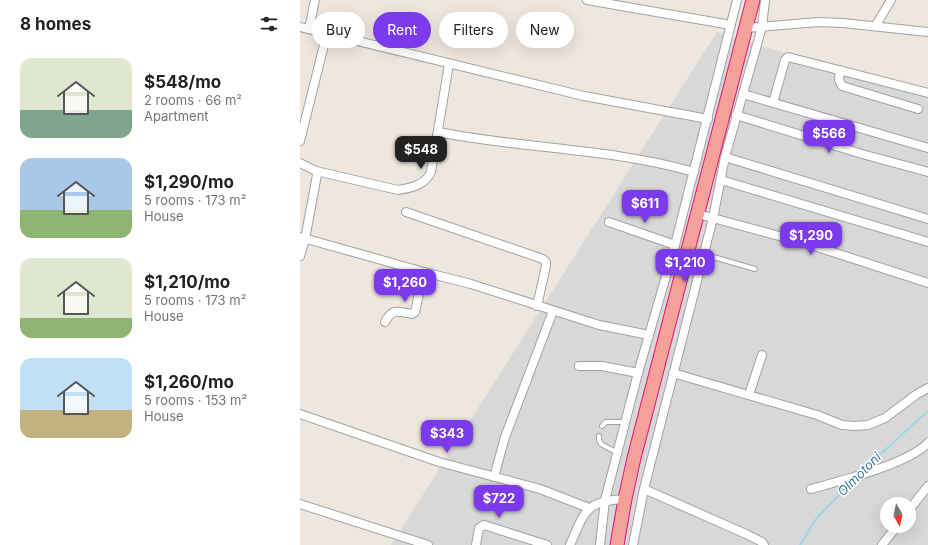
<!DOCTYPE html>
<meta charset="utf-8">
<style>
:root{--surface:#fff;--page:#f6f6f6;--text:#222;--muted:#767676;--accent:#7c3aed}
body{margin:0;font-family:Inter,sans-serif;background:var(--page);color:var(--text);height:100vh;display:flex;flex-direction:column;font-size:15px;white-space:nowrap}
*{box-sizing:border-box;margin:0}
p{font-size:13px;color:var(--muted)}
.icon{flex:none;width:22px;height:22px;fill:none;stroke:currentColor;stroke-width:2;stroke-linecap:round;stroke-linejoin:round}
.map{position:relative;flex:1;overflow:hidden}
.sheet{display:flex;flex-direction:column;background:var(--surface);width:300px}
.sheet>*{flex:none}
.top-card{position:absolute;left:12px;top:12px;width:380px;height:36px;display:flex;gap:8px}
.needle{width:26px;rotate:171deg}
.controls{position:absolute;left:580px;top:497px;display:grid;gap:8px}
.controls a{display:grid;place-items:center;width:36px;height:36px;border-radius:50%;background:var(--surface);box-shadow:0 4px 16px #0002;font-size:20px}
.price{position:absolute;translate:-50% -34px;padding:0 9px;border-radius:8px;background:var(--accent);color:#fff;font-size:13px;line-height:26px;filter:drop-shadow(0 1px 2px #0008)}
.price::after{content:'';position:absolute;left:50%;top:24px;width:12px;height:9px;margin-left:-6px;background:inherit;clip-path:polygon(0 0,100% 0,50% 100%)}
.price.selected{background:#222;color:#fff}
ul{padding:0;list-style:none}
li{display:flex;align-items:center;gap:12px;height:100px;padding:0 20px}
li span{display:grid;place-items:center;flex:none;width:112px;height:80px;border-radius:12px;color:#555}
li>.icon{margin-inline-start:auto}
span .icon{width:48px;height:48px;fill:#fffc;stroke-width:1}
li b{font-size:17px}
h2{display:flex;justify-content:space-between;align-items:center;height:48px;padding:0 20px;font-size:17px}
.pill{padding:0 14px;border-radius:18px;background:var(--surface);box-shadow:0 4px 16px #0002;font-size:14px;line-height:36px}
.pill.selected{background:var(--accent);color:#fff}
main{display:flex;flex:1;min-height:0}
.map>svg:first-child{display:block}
.residential{fill:#d9d8d8;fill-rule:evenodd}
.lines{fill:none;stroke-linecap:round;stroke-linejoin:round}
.stream{stroke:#9bd9e1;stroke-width:2}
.service-casing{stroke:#a2a2a2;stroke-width:6}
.minor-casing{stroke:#a2a2a2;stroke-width:10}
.trunk-casing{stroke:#e51375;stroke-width:15}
.service{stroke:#fff;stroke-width:4}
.minor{stroke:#fff;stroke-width:8}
.trunk{stroke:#f6a09a;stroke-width:13}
.labels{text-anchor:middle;stroke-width:3;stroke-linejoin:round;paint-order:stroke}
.water-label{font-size:13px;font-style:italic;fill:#3b7ba2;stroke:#fff}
</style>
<main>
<section class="sheet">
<h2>8 homes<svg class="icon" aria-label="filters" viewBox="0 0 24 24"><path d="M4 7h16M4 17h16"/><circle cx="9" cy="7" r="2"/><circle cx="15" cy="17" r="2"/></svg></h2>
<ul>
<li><span style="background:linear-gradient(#dfe7d0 65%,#7fa58c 0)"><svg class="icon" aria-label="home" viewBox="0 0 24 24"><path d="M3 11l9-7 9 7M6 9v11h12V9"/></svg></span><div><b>$548/mo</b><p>2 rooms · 66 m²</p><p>Apartment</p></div></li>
<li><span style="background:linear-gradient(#a9c7e8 65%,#8fb573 0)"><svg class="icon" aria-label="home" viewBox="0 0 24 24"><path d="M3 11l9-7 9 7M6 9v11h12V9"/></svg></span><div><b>$1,290/mo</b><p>5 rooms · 173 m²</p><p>House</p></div></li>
<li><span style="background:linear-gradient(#dfe7d0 75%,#8fb573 0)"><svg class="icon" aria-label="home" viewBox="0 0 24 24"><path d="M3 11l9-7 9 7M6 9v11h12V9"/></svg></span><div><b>$1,210/mo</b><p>5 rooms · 173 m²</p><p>House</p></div></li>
<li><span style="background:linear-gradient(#bfe0f5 65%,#c2b280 0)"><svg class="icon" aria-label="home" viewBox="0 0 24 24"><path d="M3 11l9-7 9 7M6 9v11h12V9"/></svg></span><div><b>$1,260/mo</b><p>5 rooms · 153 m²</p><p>House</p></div></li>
</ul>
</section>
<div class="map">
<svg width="628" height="545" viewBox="0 0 628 545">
<rect width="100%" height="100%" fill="#eee7df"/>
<path class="residential" d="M417 32 628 98V545H91ZM587 504H609V526H587Z"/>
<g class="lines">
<g class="stream">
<path d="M562 471 628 411"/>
<path d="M500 545 516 519 552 481"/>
</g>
<g class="service-casing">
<g id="service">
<path d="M403 254 455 269"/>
<path d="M302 426 306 422H326"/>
<path d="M299 436V440L301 444 318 453"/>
</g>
</g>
<g class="minor-casing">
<g id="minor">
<path d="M287 0 431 25"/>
<path d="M576 25 591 0"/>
<path d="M0 27 284 96 408 119"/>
<path d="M446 28 518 22 543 23 628 32"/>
<path d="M9 29 15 0"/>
<path d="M540 70 539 80 542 86 618 109"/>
<path d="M443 94 628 148"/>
<path d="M473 103 485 60 488 57 628 93"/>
<path d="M436 115 562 154 628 172"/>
<path d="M138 132C223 149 311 148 394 172"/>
<path d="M0 141 27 33"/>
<path d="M425 157 628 219"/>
<path d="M0 163 16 171 17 175 5 239 0 256"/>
<path d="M16 171 98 190C111 188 125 185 131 172L149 64"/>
<path d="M421 180 628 242"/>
<path d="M106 212 243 259 246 262V266L237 306"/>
<path d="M398 214 505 243 628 283"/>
<path d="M309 222 375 245"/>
<path d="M0 237 124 272 171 284 299 325 349 335"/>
<path d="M85 322C93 307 98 312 112 314L115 312 124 272"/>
<path d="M279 366H302L338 373"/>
<path d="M373 373 517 415 542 425 554 426 568 425 585 418 617 394 628 388"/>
<path d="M449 395 462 355"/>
<path d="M0 414 139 462 240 489 289 508"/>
<path d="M194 477 205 437 253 311"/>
<path d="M344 489 446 534 462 542 464 545"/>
<path d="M511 489C540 481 608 464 628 443"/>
<path d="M0 504 128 545"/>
<path d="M609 510 628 486"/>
<path d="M176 545 179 528 184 525 247 545"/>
<path d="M270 545C285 511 285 501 325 499"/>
<path d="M300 545 305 500 338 373 375 245 437 0"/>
<path d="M333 545 344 489 413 218 425 157 462 27 465 0"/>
<path d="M582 545 597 526"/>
</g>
</g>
<g class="trunk-casing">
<path id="trunk" d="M317 545 325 499 334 458 453 0"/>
</g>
<use href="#service" class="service"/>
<use href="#minor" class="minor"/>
<use href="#trunk" class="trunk"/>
</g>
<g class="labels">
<g class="water-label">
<text transform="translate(559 474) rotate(-45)" y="5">Olmotoni</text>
</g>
</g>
</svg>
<div class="controls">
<a><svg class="needle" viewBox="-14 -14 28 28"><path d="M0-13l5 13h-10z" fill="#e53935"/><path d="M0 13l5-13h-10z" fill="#767676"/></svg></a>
</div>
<b class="price" style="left:529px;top:154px">$566</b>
<b class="price selected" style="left:121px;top:170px">$548</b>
<b class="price" style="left:345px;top:224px">$611</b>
<b class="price" style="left:511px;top:256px">$1,290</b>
<b class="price" style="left:385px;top:283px">$1,210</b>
<b class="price" style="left:105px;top:303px">$1,260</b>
<b class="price" style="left:147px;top:454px">$343</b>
<b class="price" style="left:199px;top:519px">$722</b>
<div class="top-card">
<a class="pill">Buy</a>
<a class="pill selected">Rent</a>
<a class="pill">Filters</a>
<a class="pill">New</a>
</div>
</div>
</main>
